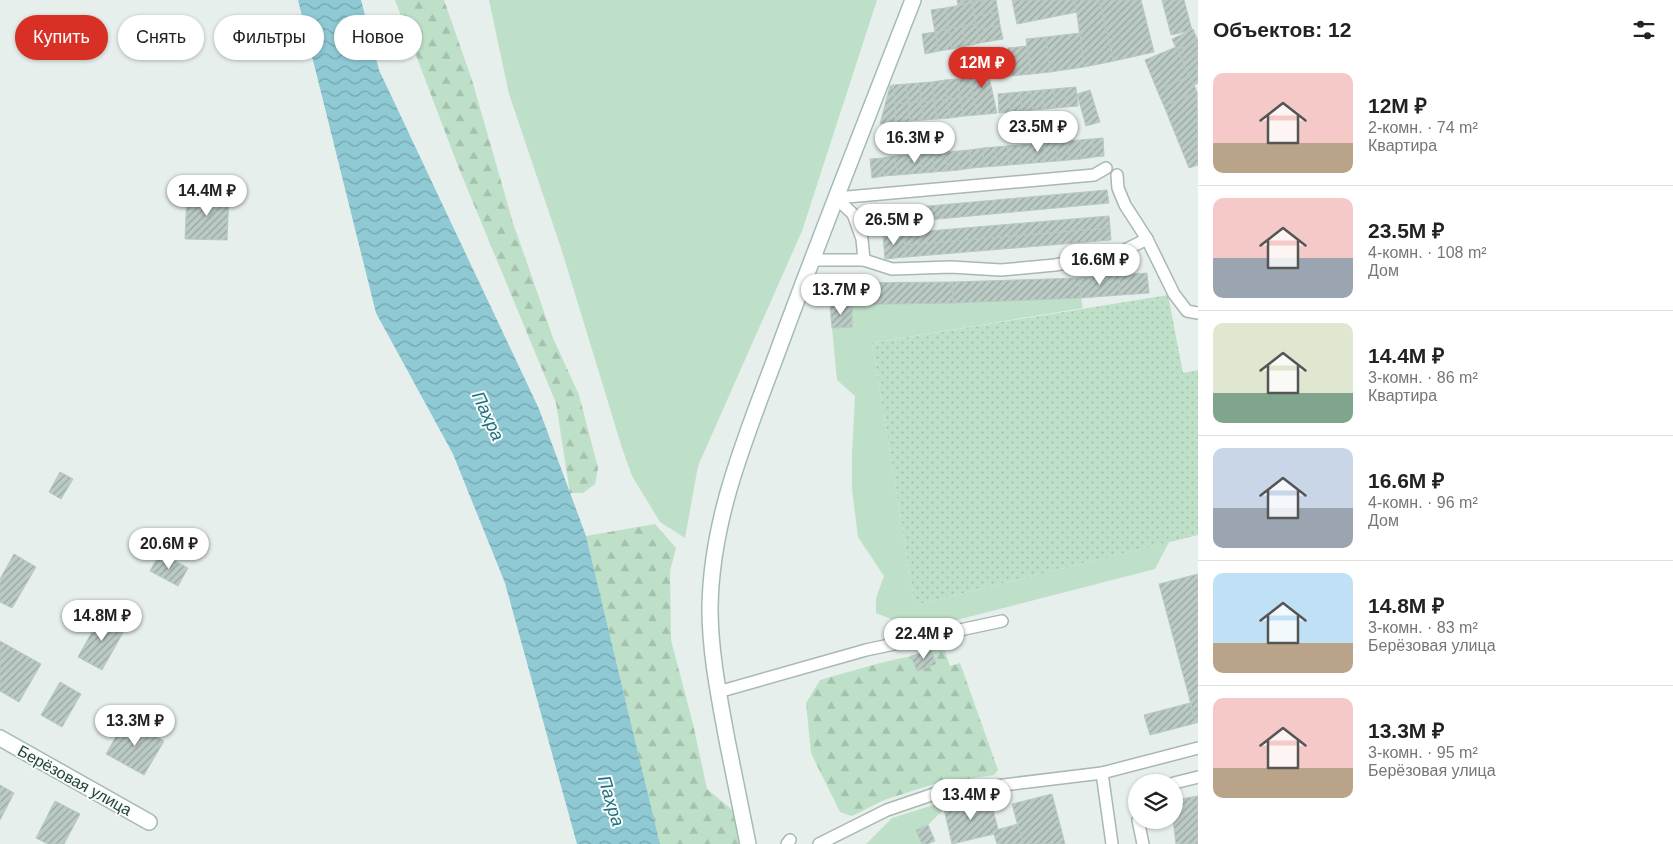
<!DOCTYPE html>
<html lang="ru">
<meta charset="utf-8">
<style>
:root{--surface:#fff;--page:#f6f6f6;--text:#222;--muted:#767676;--line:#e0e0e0;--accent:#d93025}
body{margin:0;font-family:Arial,sans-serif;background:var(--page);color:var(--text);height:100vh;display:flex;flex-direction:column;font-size:19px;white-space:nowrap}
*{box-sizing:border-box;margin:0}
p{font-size:16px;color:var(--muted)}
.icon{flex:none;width:28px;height:28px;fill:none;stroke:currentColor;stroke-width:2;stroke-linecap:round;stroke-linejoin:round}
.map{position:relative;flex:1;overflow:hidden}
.details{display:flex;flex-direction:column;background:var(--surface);width:475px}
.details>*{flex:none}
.top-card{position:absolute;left:15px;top:15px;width:475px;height:45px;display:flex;gap:10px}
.controls{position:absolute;left:1128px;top:774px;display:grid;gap:10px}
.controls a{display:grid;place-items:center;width:55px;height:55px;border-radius:50%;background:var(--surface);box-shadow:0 1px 4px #0004;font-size:25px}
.price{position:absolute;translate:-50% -42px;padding:0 11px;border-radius:18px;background:#fff;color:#222;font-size:16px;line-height:32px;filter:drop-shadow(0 1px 2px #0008)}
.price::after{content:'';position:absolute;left:50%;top:30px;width:15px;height:11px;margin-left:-8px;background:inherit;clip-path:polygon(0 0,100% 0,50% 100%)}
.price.selected{background:var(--accent);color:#fff}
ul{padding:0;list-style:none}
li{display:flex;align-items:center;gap:15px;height:125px;padding:0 15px}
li+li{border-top:1px solid var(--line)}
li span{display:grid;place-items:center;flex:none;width:140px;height:100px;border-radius:10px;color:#555}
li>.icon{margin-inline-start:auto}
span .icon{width:60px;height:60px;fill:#fffc;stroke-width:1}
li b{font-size:21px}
h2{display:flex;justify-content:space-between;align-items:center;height:60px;padding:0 15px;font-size:21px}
.tag{padding:0 18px;border-radius:22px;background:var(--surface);box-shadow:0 1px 4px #0004;font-size:18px;line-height:45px}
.tag.selected{background:var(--accent);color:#fff}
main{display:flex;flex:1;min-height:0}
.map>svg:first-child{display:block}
.green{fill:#bfe0c8}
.forest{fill:url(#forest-firs)}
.garden{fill:url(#garden-dots)}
.water{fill:url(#water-waves)}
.building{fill:url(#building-hatch);stroke:#b8c9c2}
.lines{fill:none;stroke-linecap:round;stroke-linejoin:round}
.service-casing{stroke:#a8b8b2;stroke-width:14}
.minor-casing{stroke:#a8b8b2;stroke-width:18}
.secondary-casing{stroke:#a4bbb3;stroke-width:18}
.service{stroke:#fff;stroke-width:11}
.minor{stroke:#fff;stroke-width:15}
.secondary{stroke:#fff;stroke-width:15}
.labels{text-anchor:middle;stroke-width:4;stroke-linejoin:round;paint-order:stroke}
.street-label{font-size:16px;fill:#24423a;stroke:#f7fbf9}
.water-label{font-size:18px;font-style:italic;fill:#1c6f80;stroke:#f7fbf9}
</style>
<main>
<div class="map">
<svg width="1198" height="844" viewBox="0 0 1198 844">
<defs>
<pattern id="forest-firs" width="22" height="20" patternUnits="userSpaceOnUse" patternTransform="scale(1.25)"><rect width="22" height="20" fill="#bfe0c8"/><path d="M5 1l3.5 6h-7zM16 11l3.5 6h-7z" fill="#a4c1ad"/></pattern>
<pattern id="garden-dots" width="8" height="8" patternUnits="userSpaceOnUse" patternTransform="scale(1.25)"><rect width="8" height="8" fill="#bfe0c8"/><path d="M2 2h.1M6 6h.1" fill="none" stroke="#a4c1ad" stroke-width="1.8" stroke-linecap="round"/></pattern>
<pattern id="water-waves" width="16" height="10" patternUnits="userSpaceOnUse" patternTransform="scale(1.25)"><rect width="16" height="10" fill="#8ec9d4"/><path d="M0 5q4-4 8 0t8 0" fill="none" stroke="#74a5ad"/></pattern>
<pattern id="building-hatch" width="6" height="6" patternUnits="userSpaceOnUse" patternTransform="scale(1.25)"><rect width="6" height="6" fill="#bbcac4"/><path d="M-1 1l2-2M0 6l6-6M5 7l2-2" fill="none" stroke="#98a6a0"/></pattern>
</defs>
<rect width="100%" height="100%" fill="#e6efeb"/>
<g class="green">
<path d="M489 0H877L802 231 698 466 685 538 660 522 632 476 622 448 561 248 509 94Z"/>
<path d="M1081 298 1083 308 872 343 915 605 1169 542 1155 569 918 630 876 613V598L884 576 858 537 852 489V453L855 396 837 380 832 328 852 327V305L953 303Z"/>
<path d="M940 803 944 809 928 825 916 830 922 844H866L892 818Z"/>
</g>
<g class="forest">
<path d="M395 0H444L472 80 513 223 533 280 553 338 579 395 598 468 595 484 583 493H570L556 403 458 166Z"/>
<path d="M655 524 676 548 670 571 671 640 693 724 707 789 743 819 748 844H660L586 536Z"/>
<path d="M931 650 945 651 950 666 960 663 998 770 994 775 934 784 884 800 852 816 840 812 811 753 806 703 820 680 880 663 911 656 917 671 936 664Z"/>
</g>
<path class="garden" d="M1168 295 1183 373 1198 370V535L915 605 872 343Z"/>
<path class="water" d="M298 0H361L379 70 539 409 586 536 660 844H577L505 583 453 454 376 313Z"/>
<g class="building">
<path d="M957 0H986L958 5Z"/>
<path d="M986 0H996L998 12 975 16 972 3Z"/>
<path d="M1012 0H1075L1077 12 1017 24Z"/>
<path d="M1075 0H1099L1114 61 1084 67Z"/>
<path d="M1099 0H1141L1154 52 1114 61Z"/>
<path d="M1162 0H1184L1192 30 1171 35Z"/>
<path d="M972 3 976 24 949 29 945 8Z"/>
<path d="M945 8 949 29 935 32 931 10Z"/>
<path d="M998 12 1000 25 977 30 975 16Z"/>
<path d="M976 24 980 43 966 46 962 26Z"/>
<path d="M1000 25 1003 39 980 43 977 30Z"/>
<path d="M962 26 966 46 952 49 949 29Z"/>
<path d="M949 29 952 49 939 51 935 32Z"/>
<path d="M1193 29 1198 41 1177 50 1172 39Z"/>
<path d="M935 32 939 51 925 54 922 34Z"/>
<path d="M1080 33 1084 67 1050 72 1046 37Z"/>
<path d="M1046 37 1050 72 1031 74 1026 39Z"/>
<path d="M1198 41V55L1183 62 1177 50Z"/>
<path d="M1027 46 1031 74 1011 76 1008 48Z"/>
<path d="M1176 47 1190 76 1157 90 1145 60Z"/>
<path d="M1008 50 1011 76 990 78 985 53Z"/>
<path d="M1198 55V69L1188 73 1183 62Z"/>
<path d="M986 63 997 113 977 115 967 66Z"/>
<path d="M1198 69V83L1194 85 1188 73Z"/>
<path d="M1190 76 1197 92 1164 106 1157 90Z"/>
<path d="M969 78 973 97 960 98 959 79Z"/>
<path d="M959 79 960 98 947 99 945 80Z"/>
<path d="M945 80 947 99 934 101 932 82Z"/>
<path d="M932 82 934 101 921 102 919 83Z"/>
<path d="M919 83 921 102 908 103 906 84Z"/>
<path d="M906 84 908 103 895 104 893 85Z"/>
<path d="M893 85 896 123 880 124 890 86Z"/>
<path d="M1076 87 1078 106 1066 107 1065 88Z"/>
<path d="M1065 88 1066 107 1055 108 1054 89Z"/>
<path d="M1054 89 1055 108 1044 109 1042 90Z"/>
<path d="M1042 90 1044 109 1033 110 1031 91Z"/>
<path d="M1090 90 1100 122 1086 126 1077 94Z"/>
<path d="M1031 91 1033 110 1022 111 1020 92Z"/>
<path d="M1020 92 1022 111 1010 112 1009 93Z"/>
<path d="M1197 92 1198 165 1189 168 1164 106Z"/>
<path d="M1009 93 1010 112 999 113 998 94Z"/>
<path d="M973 97 977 115 964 116 960 98Z"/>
<path d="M960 98 964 116 950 118 947 99Z"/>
<path d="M947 99 950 118 937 119 934 101Z"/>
<path d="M934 101 937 119 923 120 921 102Z"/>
<path d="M921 102 923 120 910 121 908 103Z"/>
<path d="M908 103 910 121 896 123 895 104Z"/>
<path d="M1103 138 1104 156 1094 157 1092 139Z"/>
<path d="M1092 139 1094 157 1081 159 1080 140Z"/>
<path d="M1080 140 1081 159 1069 160 1068 141Z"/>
<path d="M1068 141 1069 160 1057 161 1056 142Z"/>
<path d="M1056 142 1057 161 1045 162 1044 143Z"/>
<path d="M1044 143 1045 162 1033 163 1031 144Z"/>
<path d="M1031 144 1033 163 1021 164 1020 145Z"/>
<path d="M1020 145 1021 164 1009 165 1007 146Z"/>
<path d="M1007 146 1009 165 997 166 995 147Z"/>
<path d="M995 147 997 166 984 167 983 148Z"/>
<path d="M983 148 984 167 972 168 970 150Z"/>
<path d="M970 150 972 168 959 170 958 151Z"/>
<path d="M958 151 959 170 947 171 945 152Z"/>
<path d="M945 152 947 171 934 172 933 153Z"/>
<path d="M933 153 934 172 922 173 920 154Z"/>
<path d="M920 154 922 173 909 174 908 155Z"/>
<path d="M908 155 909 174 897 175 895 156Z"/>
<path d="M895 156 897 175 884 176 883 158Z"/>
<path d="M883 158 884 176 872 178 870 159Z"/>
<path d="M1107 190 1109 203 896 223 895 209Z"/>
<path d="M187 194 229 195 227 240 185 239Z"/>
<path d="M895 209 896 225 877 227 876 211Z"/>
<path d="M1109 216 1110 228 905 245 904 233Z"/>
<path d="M1110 228 1111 240 906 257 905 245Z"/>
<path d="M904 233 906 257 885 259 883 235Z"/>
<path d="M1147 273 1149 293 1120 295 1119 275Z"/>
<path d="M1119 275 1120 295 1081 298 1079 278Z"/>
<path d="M1079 278 1081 298 953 303 952 282Z"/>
<path d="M952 282 953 303 833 305V283Z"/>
<path d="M830 305H852V327L832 328Z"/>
<path d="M60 472 73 479 61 499 49 492Z"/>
<path d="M160 553 188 568 178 586 150 571Z"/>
<path d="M14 554 36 567 12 608 0 602V579Z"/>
<path d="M1198 574V722L1196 723 1159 584Z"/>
<path d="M102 614 126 627 102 670 78 657Z"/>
<path d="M0 641 41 664 19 702 0 691Z"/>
<path d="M931 650 936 664 917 671 911 656Z"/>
<path d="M60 682 81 694 62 727 41 715Z"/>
<path d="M1190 703 1196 723 1150 735 1144 715Z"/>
<path d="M126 719 164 741 144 775 106 754Z"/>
<path d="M0 785 14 793 0 820Z"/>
<path d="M1052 794 1065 844H1023L1012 804Z"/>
<path d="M1198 796V844H1176L1173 820H1174V800Z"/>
<path d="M990 798 998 829 993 831 994 834 952 844 944 809 977 803 976 800Z"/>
<path d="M55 801 80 814 64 844H48L36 838Z"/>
<path d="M1018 824 1023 844H997L993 831Z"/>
<path d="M928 825 935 841 928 844H922L916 830Z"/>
</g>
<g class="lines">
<g class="service-casing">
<g id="service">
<path d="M1117 175 1118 188 1125 205 1147 239 1174 294 1187 311 1198 313"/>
<path d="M836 198 1094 175 1106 168"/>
<path d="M836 198 853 214 862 239 864 260"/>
<path d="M812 260H864L892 269 951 267 1001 270 1055 265 1119 253 1147 239"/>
<path d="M718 692 866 650 1002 621"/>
<path d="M1102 773 1112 844"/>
<path d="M1174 783 1198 777"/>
<path d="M1138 820 1143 844"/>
<path d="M787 844 790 840"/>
<path d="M819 844 887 810 937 793 1102 773 1198 748"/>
</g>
</g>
<g class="minor-casing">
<path id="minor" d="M0 738 149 822"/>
</g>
<g class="secondary-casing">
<path id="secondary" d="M748 844C741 809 734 774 727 740 719 696 710 653 710 608 711 516 748 432 779 348 822 231 868 116 913 0"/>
</g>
<use href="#service" class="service"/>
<use href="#minor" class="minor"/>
<use href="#secondary" class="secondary"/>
</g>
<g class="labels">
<g class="street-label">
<text transform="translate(75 780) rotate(29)" y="6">Берёзовая улица</text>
</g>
<g class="water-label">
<text transform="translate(488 416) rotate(65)" y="6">Пахра</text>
<text transform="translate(611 801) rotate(73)" y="6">Пахра</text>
</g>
</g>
</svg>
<div class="controls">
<a><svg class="icon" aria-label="layers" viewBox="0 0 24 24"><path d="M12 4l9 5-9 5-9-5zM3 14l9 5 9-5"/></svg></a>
</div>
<b class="price selected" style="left:982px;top:89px">12M ₽</b>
<b class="price" style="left:1038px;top:153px">23.5M ₽</b>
<b class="price" style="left:915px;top:164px">16.3M ₽</b>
<b class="price" style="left:207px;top:217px">14.4M ₽</b>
<b class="price" style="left:894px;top:246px">26.5M ₽</b>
<b class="price" style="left:1100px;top:286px">16.6M ₽</b>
<b class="price" style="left:841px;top:316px">13.7M ₽</b>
<b class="price" style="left:169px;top:570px">20.6M ₽</b>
<b class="price" style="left:102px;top:642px">14.8M ₽</b>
<b class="price" style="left:924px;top:660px">22.4M ₽</b>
<b class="price" style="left:135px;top:747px">13.3M ₽</b>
<b class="price" style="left:971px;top:821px">13.4M ₽</b>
<div class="top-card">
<a class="tag selected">Купить</a>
<a class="tag">Снять</a>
<a class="tag">Фильтры</a>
<a class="tag">Новое</a>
</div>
</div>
<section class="details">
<h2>Объектов: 12<svg class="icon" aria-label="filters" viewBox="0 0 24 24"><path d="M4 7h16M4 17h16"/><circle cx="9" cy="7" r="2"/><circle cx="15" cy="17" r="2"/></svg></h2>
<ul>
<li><span style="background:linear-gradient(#f6c9c9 70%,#b9a48a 0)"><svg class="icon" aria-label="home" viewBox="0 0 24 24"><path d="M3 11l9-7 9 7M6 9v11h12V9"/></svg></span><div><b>12M ₽</b><p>2-комн. · 74 m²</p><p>Квартира</p></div></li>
<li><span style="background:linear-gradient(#f6c9c9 60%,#9aa5b1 0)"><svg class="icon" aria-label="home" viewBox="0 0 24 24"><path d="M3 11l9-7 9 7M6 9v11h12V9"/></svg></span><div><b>23.5M ₽</b><p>4-комн. · 108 m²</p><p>Дом</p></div></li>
<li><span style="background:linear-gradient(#dfe7d0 70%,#7fa58c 0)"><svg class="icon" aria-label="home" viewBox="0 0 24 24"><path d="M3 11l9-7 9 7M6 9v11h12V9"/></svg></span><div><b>14.4M ₽</b><p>3-комн. · 86 m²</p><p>Квартира</p></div></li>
<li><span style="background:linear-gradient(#c9d6e8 60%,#9aa5b1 0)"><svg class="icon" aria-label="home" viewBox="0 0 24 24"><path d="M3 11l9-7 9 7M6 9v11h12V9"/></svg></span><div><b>16.6M ₽</b><p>4-комн. · 96 m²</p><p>Дом</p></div></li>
<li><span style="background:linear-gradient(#bfe0f5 70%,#b9a48a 0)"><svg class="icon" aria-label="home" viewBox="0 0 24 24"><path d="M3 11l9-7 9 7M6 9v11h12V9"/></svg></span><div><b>14.8M ₽</b><p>3-комн. · 83 m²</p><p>Берёзовая улица</p></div></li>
<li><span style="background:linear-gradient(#f6c9c9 70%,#b9a48a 0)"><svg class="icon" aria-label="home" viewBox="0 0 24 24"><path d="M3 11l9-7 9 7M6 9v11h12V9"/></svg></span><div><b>13.3M ₽</b><p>3-комн. · 95 m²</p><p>Берёзовая улица</p></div></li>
</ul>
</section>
</main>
